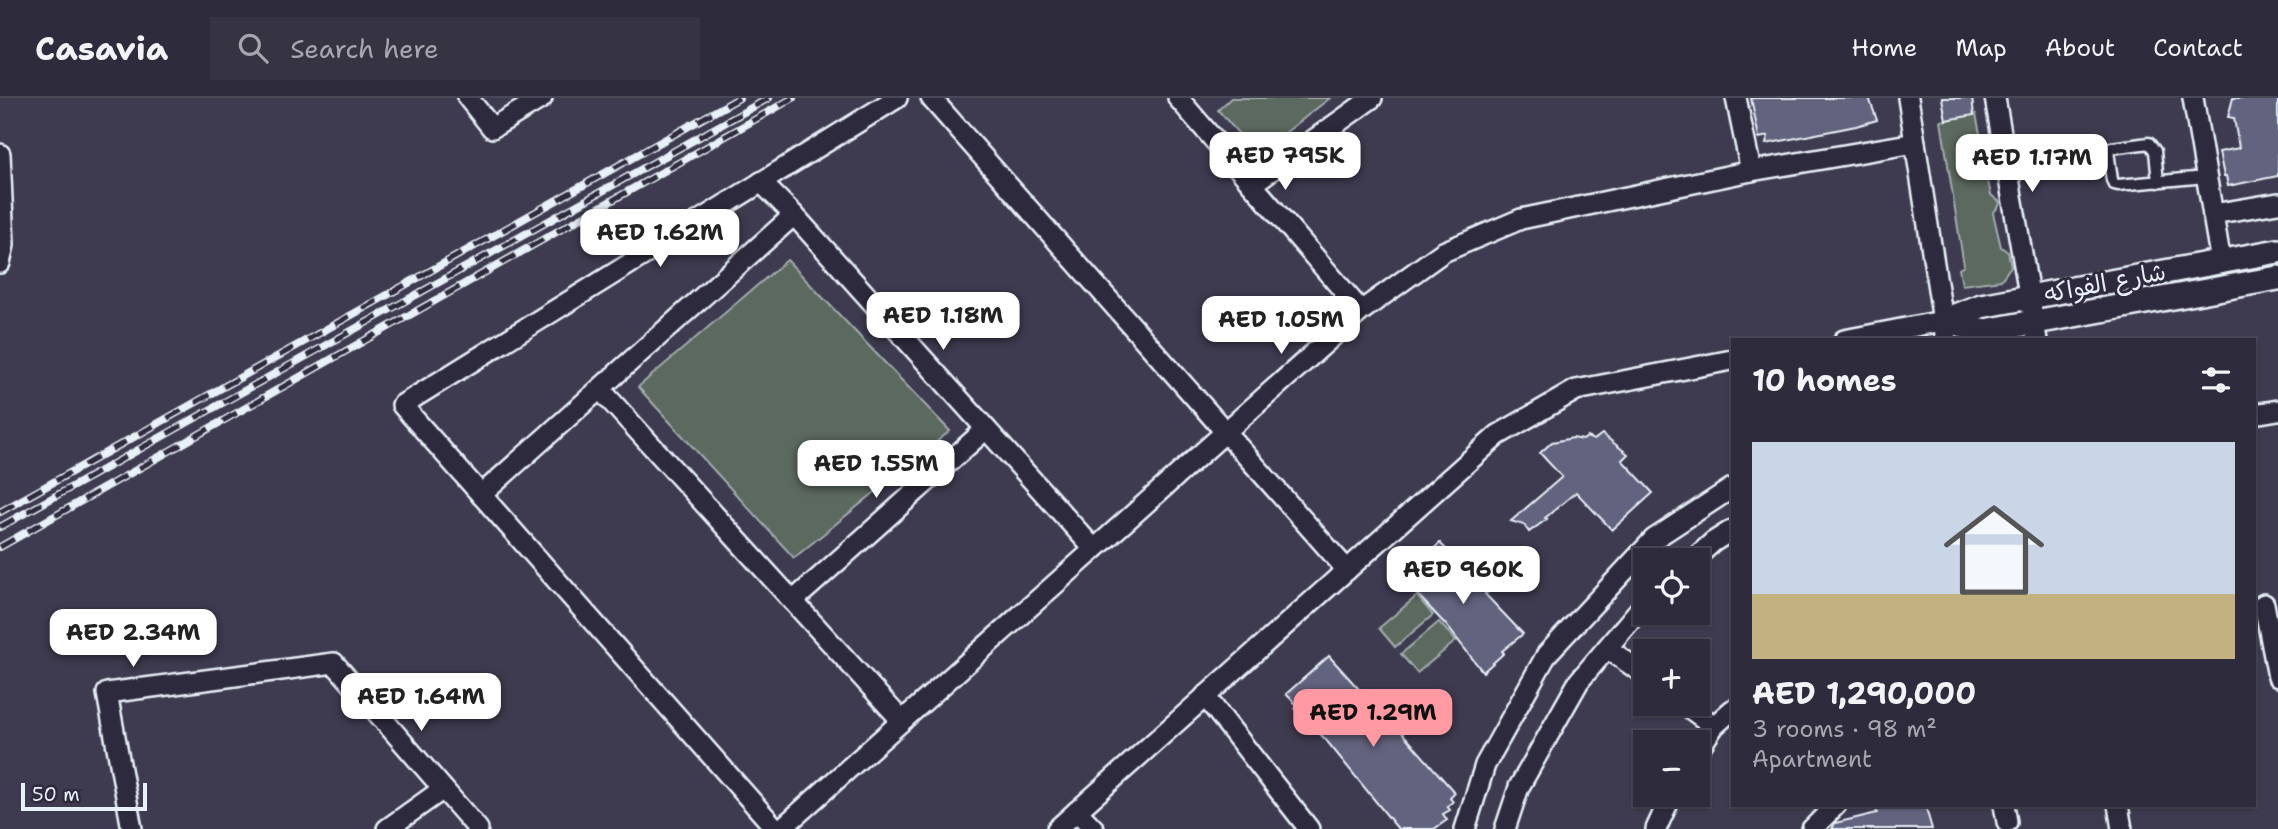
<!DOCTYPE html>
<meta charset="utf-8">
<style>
:root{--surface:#2e2c3c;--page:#363443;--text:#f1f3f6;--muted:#a7a7af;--line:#494856;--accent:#ff9aa2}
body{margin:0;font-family:"Shantell Sans","Playpen Sans Arabic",sans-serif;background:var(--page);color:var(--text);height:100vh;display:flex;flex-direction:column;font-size:26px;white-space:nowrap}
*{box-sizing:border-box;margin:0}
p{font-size:23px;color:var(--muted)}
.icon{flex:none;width:38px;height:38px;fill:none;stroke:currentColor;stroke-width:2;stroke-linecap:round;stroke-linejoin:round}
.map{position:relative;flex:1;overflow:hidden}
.panel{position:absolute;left:1731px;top:240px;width:525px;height:469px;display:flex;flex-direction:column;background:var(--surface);border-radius:0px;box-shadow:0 2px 5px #0004,0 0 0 2px var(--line)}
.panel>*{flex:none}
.buttons{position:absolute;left:1633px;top:450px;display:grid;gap:14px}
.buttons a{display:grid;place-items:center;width:77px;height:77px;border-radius:0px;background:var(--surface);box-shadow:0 2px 5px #0004,0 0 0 2px var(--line);font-size:35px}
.scale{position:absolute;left:21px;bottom:18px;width:126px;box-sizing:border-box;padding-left:7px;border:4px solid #e8f1f8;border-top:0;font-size:19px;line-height:24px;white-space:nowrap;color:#e8f1f8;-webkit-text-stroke:5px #2f2a3d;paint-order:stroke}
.price{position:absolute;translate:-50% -60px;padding:0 16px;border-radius:14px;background:#fff;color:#222;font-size:23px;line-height:46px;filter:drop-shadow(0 2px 4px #0008)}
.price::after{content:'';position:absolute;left:50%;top:42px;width:21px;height:16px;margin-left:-10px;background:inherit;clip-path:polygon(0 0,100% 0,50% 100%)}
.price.active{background:var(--accent);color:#111}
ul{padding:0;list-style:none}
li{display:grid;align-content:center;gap:14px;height:371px;padding:0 21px}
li+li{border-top:2px solid var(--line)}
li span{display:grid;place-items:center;height:217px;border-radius:0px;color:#555}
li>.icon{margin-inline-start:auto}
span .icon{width:126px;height:126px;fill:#fffc;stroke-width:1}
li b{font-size:30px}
h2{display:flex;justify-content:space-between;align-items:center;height:84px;padding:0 21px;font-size:30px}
header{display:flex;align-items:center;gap:42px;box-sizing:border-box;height:98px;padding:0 35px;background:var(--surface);border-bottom:2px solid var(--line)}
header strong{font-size:33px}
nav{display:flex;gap:38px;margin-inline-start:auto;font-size:24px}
.search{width:490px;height:63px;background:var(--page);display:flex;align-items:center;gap:18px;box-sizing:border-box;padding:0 24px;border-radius:0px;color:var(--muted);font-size:26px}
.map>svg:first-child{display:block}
.green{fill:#5b695f;stroke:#a2adac;stroke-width:2}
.building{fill:#62647e;stroke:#e8f1f8;stroke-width:2}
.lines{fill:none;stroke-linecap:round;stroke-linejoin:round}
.service-casing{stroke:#e8f1f8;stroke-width:15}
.minor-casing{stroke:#e8f1f8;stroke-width:24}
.tertiary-casing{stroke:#e8f1f8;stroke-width:28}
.service{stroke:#2f2a3d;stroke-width:10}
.minor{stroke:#2f2a3d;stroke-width:19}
.tertiary{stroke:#2f2a3d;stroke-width:23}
.rail-casing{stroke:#e8f1f8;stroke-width:8}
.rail{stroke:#2f2a3d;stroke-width:5;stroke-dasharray:16;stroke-linecap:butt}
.labels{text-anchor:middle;stroke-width:6;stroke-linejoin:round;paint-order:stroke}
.street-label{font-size:24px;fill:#e8f1f8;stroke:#2f2a3d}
</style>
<header>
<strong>Casavia</strong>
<div class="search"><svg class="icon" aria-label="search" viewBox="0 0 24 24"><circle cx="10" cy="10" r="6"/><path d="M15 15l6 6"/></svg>Search here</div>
<nav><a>Home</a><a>Map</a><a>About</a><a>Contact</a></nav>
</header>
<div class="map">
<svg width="2278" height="731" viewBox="0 0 2278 731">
<rect width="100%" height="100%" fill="#3e3b50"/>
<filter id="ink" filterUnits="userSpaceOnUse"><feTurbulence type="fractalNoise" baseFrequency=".0143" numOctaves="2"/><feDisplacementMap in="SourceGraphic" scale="14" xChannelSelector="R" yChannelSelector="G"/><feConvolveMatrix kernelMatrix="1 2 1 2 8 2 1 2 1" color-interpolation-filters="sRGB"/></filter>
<g filter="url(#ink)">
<g class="green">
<path d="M1231 0H1330L1257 57 1218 12Z"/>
<path d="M1976 16 1982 46 1990 51 1991 58 1984 65 1991 97 2000 104 1999 108 1993 115 2001 149 2008 154 2011 168 2001 182 1962 187 1959 171 1964 168 1941 23Z"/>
<path d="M787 162 950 333 794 460 638 289Z"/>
<path d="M1417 498 1433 517 1395 549 1379 530Z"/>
<path d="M1439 524 1456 543 1417 575 1401 556Z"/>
</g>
<g class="building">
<path d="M1751 0H1869L1877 22 1856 28 1766 46 1768 38 1759 40Z"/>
<path d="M1942 0H1972L1974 17 1946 22Z"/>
<path d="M2233 0H2278V78L2228 88 2226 78H2224L2219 54 2239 50 2234 20 2228 19Z"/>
<path d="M1602 336 1628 356 1622 362 1653 395 1612 432 1576 394 1545 420 1547 421 1529 434 1524 427 1511 423 1562 379 1540 355 1552 344 1573 340 1583 342 1587 339 1594 342Z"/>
<path d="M1440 445 1488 494 1485 496 1523 536 1502 553 1504 555 1483 574 1446 527 1402 480Z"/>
<path d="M1329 558 1374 608 1377 606 1455 695 1450 700 1453 704 1447 708 1450 712 1443 716 1447 722 1434 731H1398L1326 642 1295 611 1298 608 1286 596Z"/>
<path d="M1875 707H1925L1932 731H1832L1835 725 1877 715Z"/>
</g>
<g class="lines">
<g class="service-casing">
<path id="service" d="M2158 84 2155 53 2149 45 2111 50 2108 53 2112 82 2114 86 2118 87 2206 79"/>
</g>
<g class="minor-casing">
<g id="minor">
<path d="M468 0 492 30 542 0"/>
<path d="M931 0 1347 472"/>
<path d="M1178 0 1361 213"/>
<path d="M1736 0 1751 73"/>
<path d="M1908 0 1946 242"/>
<path d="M1995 0 2037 242"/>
<path d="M2193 0 2221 164"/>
<path d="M0 56 4 147 0 165"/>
<path d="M761 84 794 117 1094 451"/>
<path d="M1252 86 1372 0"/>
<path d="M2213 116 2278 105"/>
<path d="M1844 242 1942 223"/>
<path d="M600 291 902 623"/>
<path d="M2254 316 2278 312"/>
<path d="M481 397 794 117"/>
<path d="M1693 462 1713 444 1732 432"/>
<path d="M793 503 986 331"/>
<path d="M2264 506 2278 579"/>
<path d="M1607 550 1645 577"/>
<path d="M1205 598 1309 731"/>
<path d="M1684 606 1714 628"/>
<path d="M1698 652 1714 628 1732 612"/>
<path d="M2004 707 2007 724"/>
<path d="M2118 707 2122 731"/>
<path d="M1077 713 1094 731"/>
<path d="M132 731 107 595 334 565 478 731"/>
<path d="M387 731 443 691"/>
<path d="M776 731 402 307 897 0"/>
<path d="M781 731 1361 213 1443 154 1521 121 1751 73 1915 45"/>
<path d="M1057 731 1498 337 1576 292 1732 262"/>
<path d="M1465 731 1485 667 1547 556 1654 441 1732 390"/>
<path d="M1505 731 1519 689 1579 583 1645 505"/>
<path d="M1656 731 1672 696"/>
<path d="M1812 731 1836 707"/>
</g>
</g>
<g class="tertiary-casing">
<g id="tertiary">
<path d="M1942 223 1981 208 2278 153"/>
<path d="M1942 223 1985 233 2278 180"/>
</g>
</g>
<use href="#service" class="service"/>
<use href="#minor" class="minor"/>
<use href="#tertiary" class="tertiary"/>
<g class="rail-casing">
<g id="rail">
<path d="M0 414 739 0"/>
<path d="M0 429 769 0"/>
<path d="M0 449 793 0"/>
</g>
</g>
<use href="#rail" class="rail"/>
</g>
</g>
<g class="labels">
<g class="street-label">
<text transform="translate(2105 185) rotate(-11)" y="8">شارع الفواكه</text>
</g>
</g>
</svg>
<div class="buttons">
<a><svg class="icon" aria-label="locate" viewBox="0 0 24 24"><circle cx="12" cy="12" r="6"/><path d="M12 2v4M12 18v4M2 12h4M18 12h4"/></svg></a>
<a>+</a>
<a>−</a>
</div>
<div class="scale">50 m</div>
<b class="price" style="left:1285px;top:94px">AED 795K</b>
<b class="price" style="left:2032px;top:96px">AED 1.17M</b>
<b class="price" style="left:660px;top:171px">AED 1.62M</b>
<b class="price" style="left:943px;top:254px">AED 1.18M</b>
<b class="price" style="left:1281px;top:258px">AED 1.05M</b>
<b class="price" style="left:876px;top:402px">AED 1.55M</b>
<b class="price" style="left:1463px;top:508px">AED 960K</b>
<b class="price" style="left:133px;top:571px">AED 2.34M</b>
<b class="price" style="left:421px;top:635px">AED 1.64M</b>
<b class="price active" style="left:1373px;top:651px">AED 1.29M</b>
<section class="panel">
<h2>10 homes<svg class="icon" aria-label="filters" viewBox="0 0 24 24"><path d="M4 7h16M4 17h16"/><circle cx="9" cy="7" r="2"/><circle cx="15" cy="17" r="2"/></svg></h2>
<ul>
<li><span style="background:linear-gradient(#c9d6e8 70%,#c2b280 0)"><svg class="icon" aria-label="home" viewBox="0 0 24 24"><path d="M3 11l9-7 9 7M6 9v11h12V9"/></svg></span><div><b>AED 1,290,000</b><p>3 rooms · 98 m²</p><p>Apartment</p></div></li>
</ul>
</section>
</div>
